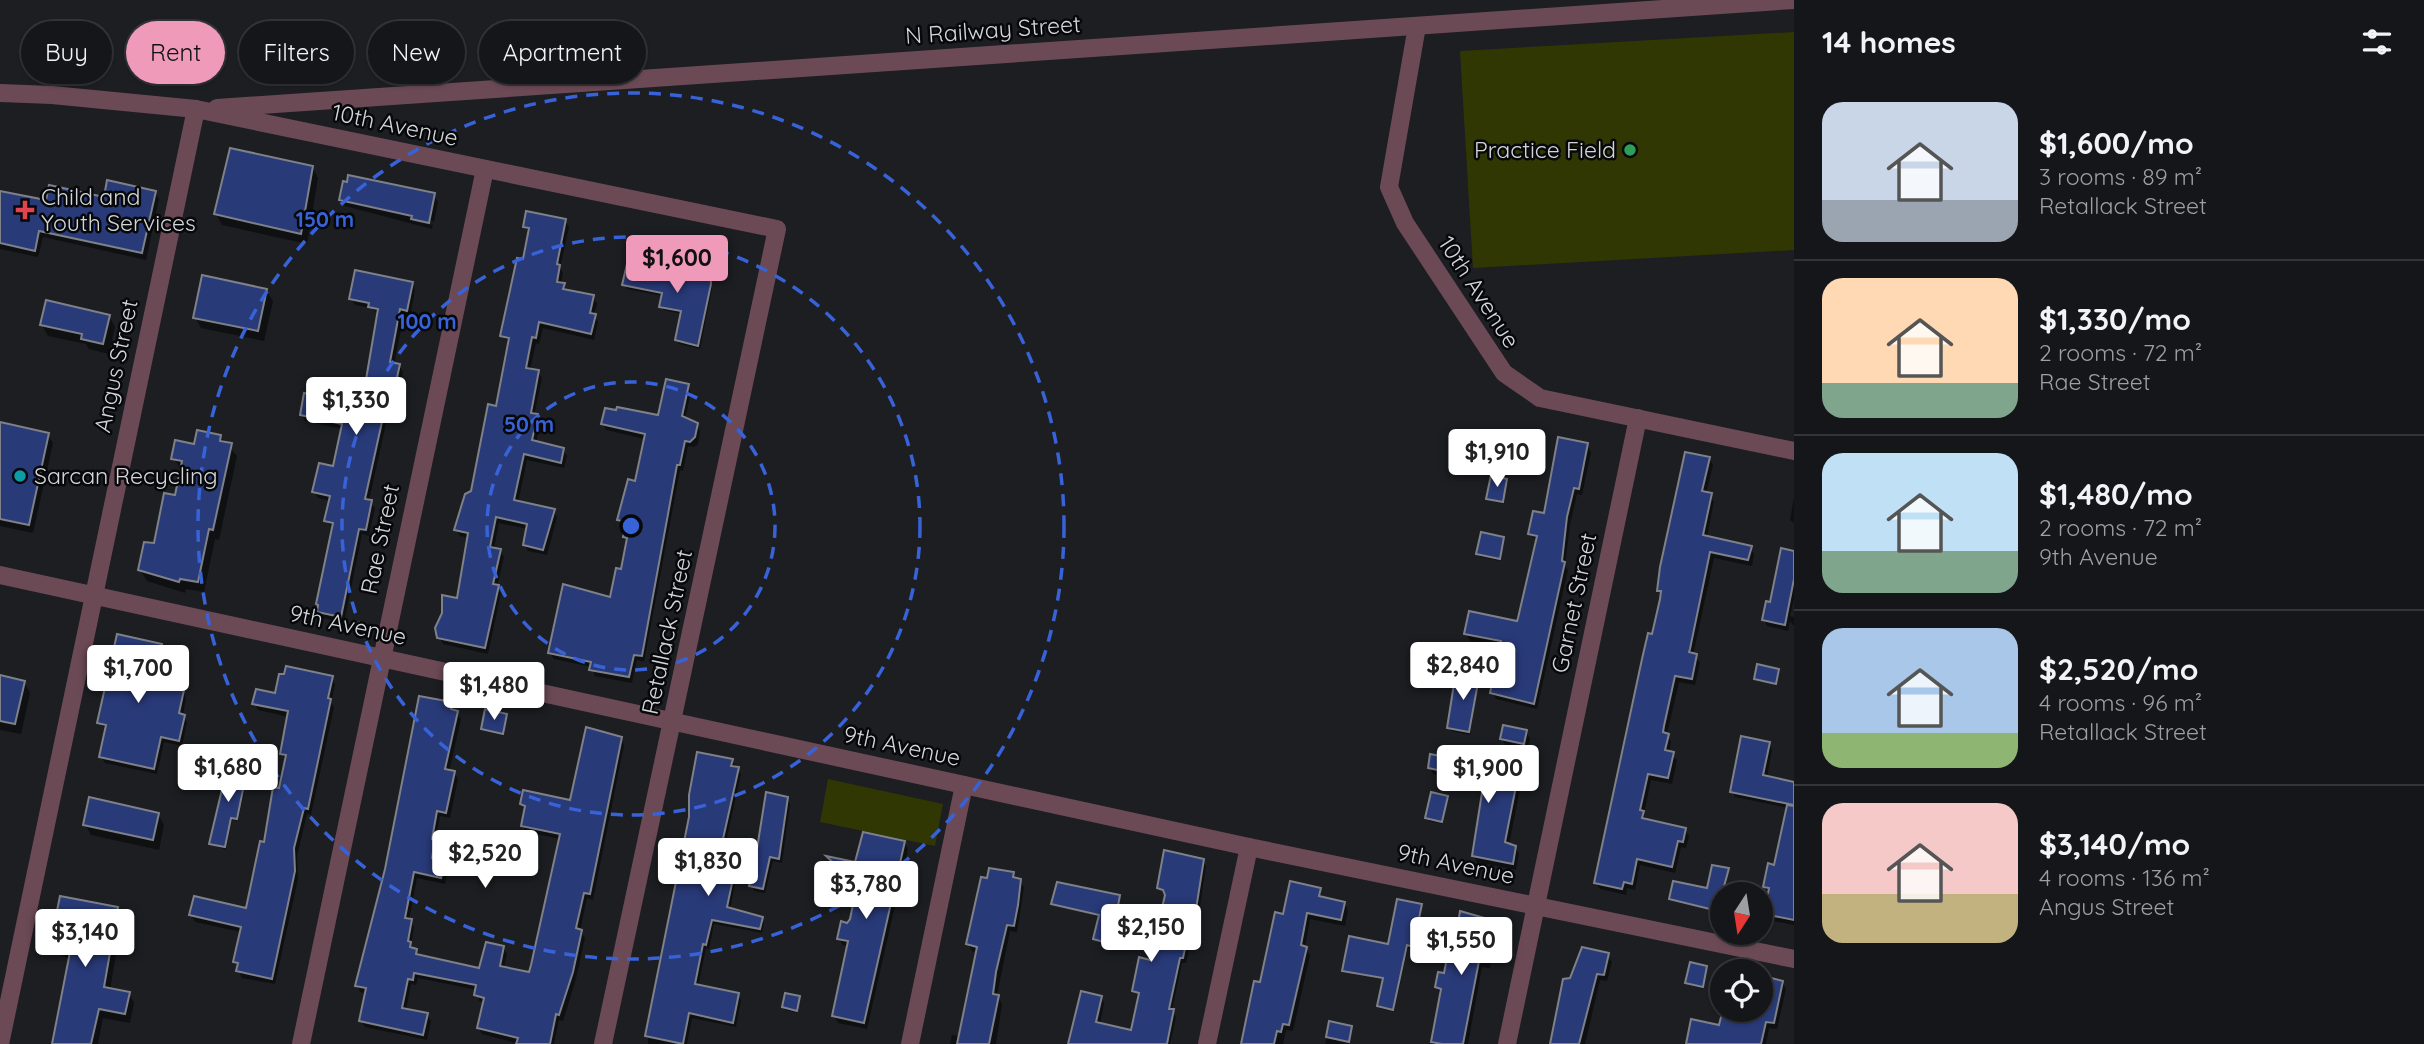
<!DOCTYPE html>
<meta charset="utf-8">
<style>
:root{--surface:#15161a;--page:#1e1f23;--text:#f1f3f6;--muted:#9d9fa2;--line:#343539;--accent:#ef9ab9}
body{margin:0;font-family:Quicksand,sans-serif;background:var(--page);color:var(--text);height:100vh;display:flex;flex-direction:column;font-size:26px;white-space:nowrap}
*{box-sizing:border-box;margin:0}
p{font-size:23px;color:var(--muted)}
.icon{flex:none;width:38px;height:38px;fill:none;stroke:currentColor;stroke-width:2;stroke-linecap:round;stroke-linejoin:round}
.map{position:relative;flex:1;overflow:hidden}
.drawer{display:flex;flex-direction:column;background:var(--surface);width:630px}
.drawer>*{flex:none}
.hud{position:absolute;left:21px;top:21px;width:665px;height:63px;display:flex;gap:14px}
.needle{width:46px;rotate:192deg}
.controls{position:absolute;left:1710px;top:882px;display:grid;gap:14px}
.controls a{display:grid;place-items:center;width:63px;height:63px;border-radius:50%;background:var(--surface);box-shadow:0 2px 5px #0004,0 0 0 2px var(--line);font-size:35px}
.price{position:absolute;translate:-50% -60px;padding:0 16px;border-radius:7px;background:#fff;color:#222;font-size:23px;line-height:46px;filter:drop-shadow(0 2px 4px #0008)}
.price::after{content:'';position:absolute;left:50%;top:42px;width:21px;height:16px;margin-left:-10px;background:inherit;clip-path:polygon(0 0,100% 0,50% 100%)}
.price.current{background:var(--accent);color:#111}
ul{padding:0;list-style:none}
li{display:flex;align-items:center;gap:21px;height:175px;padding:0 28px}
li+li{border-top:2px solid var(--line)}
li span{display:grid;place-items:center;flex:none;width:196px;height:140px;border-radius:21px;color:#555}
li>.icon{margin-inline-start:auto}
span .icon{width:84px;height:84px;fill:#fffc;stroke-width:1}
li b{font-size:30px}
h2{display:flex;justify-content:space-between;align-items:center;height:84px;padding:0 28px;font-size:30px}
.pill{padding:0 24px;border-radius:32px;background:var(--surface);box-shadow:0 2px 5px #0004,0 0 0 2px var(--line);font-size:24px;line-height:63px}
.pill.current{background:var(--accent);color:#111}
main{display:flex;flex:1;min-height:0}
.map>svg:first-child{display:block}
.green{fill:#313702}
.shadow{fill:#0007}
.building{fill:#293a79;stroke:#7e8187;stroke-width:2}
.lines{fill:none;stroke-linecap:round;stroke-linejoin:round}
.minor{stroke:#6c4a55;stroke-width:18}
.ring{fill:none;stroke:#3862d8;stroke-width:3.5;stroke-dasharray:12 9}
.leisure-dot{fill:#2e9e5b;stroke:#07080a;stroke-width:2.5}
.health-dot{fill:#e0444e;stroke:#07080a;stroke-width:2.5}
.culture-dot{fill:#0f9aa8;stroke:#07080a;stroke-width:2.5}
.labels{text-anchor:middle;stroke-width:5;stroke-linejoin:round;paint-order:stroke}
.street-label{font-size:23px;fill:#d4d5d9;stroke:#07080a}
.poi-label{font-size:23px;fill:#d4d5d9;stroke:#07080a;text-anchor:start}
.centre{fill:#3862d8;stroke:#07080a;stroke-width:3.5}
.ring-label{font-size:21px;text-anchor:middle;font-weight:bold;fill:#3862d8;stroke:#07080a;stroke-width:5;stroke-linejoin:round;paint-order:stroke}
</style>
<main>
<div class="map">
<svg width="1794" height="1044" viewBox="0 0 1794 1044">
<rect width="100%" height="100%" fill="#1c1e22"/>
<g class="green">
<path d="M1794 32V250L1473 268 1460 51Z"/>
<path d="M828 779 943 804 935 846 820 822Z"/>
</g>
<g class="shadow">
<path d="M312 167 318 178 307 244 222 225 216 214Z"/>
<path d="M0 192 47 202 155 192 159 199 146 260 43 237 38 257 0 249Z"/>
<path d="M434 195 438 202 434 222 413 217V221L433 225 432 229 345 206 341 199Z"/>
<path d="M565 221 569 227 560 268 563 273 561 284 567 291 593 297 597 304 594 315 598 322 594 340 543 328 539 344 536 343 530 370 538 372 542 378 534 416 540 423 536 443 563 449 567 456 564 468 527 460 518 503 553 510 557 517 547 555 528 551 525 545 528 529 499 523 494 549 500 551 504 557 497 587 501 593 488 654 443 644 439 637 458 601 469 538 460 536 456 530 472 492 497 408 510 343 502 336 524 261 529 233 525 227Z"/>
<path d="M709 273 712 289 700 349 679 344 676 340 682 314 663 310V296L627 289 624 284 672 275Z"/>
<path d="M412 283 415 290 410 317 404 315 394 364 399 365 403 372 400 388 394 387 369 501 375 508 369 536 362 534 344 623 323 618 319 611 334 529 326 521 330 501 318 498 314 492 334 468 343 429 305 421 301 414 364 405 379 314 371 308 355 305 351 299Z"/>
<path d="M266 290 273 301 264 341 201 328 195 317Z"/>
<path d="M109 316 115 327 109 354 89 349 86 344 48 336 42 325Z"/>
<path d="M687 386 691 392 685 420 697 425 700 431 698 444 694 447 688 446 683 471 680 470 644 662 637 660 632 683 595 676 592 667 554 659 550 653 612 599 622 571 628 542 625 536 627 527 622 525 619 519 636 483 645 439 606 430 603 424 660 418Z"/>
<path d="M0 424 47 434 53 443 33 533 0 526Z"/>
<path d="M220 436 237 456 219 540 215 539 204 592 186 589 185 593 147 581 140 570 176 498 182 470 173 458Z"/>
<path d="M1587 445 1591 452 1582 495 1577 494 1570 525 1565 566 1568 570 1537 709 1496 699 1492 692 1502 647 1470 641 1466 634 1518 623 1537 541 1530 534 1546 515Z"/>
<path d="M1709 458 1713 465 1706 494 1714 501 1707 537 1750 547 1754 554 1752 566 1714 558 1693 655 1700 662 1695 685 1679 682 1667 734 1671 742 1669 752 1677 760 1672 784 1651 780 1644 814 1646 821 1685 830 1689 836 1686 848 1681 847 1675 873 1640 865 1635 890 1627 888 1626 895 1600 889 1596 883 1654 636 1662 596 1659 590Z"/>
<path d="M1506 480 1504 504 1490 501 1488 499Z"/>
<path d="M1794 498V523L1790 520Z"/>
<path d="M1503 539 1501 561 1480 557 1478 554Z"/>
<path d="M1794 552V599L1790 616 1794 617V626L1790 621 1788 631 1767 626 1764 620Z"/>
<path d="M161 645 164 652 157 686 183 691 186 698 183 715 187 722 182 746 164 742 157 774 105 763 101 757 107 730 99 723Z"/>
<path d="M1778 670 1777 686 1756 679Z"/>
<path d="M0 677 24 682 30 693 21 734 0 730Z"/>
<path d="M331 677 335 684 331 703 334 707 311 815 307 814 297 856 298 879 275 984 242 978 235 962 241 932 195 922 191 915 247 910 280 790 286 761 282 754 289 717 258 710 254 703Z"/>
<path d="M1478 678 1470 735 1451 731 1449 728Z"/>
<path d="M451 704 461 719 449 772 454 773 458 779 450 818 440 816 435 843 438 848 436 860 444 862 448 869 445 884 417 878 409 920 414 927 411 945 420 957 480 970 503 948 507 954 504 968 530 974 560 839 526 832 523 826 525 812 521 804 571 802 621 738 624 745 593 900 587 898 580 931 585 938 576 979 563 1021 559 1020 554 1044H519L482 1034 478 1027 484 1003 479 1001 477 990 418 978 416 985 411 984 406 1010 427 1015 431 1021 427 1040 365 1027 361 1021 367 994 360 992 357 985Z"/>
<path d="M506 716 504 736 485 731 483 728Z"/>
<path d="M1526 732 1530 739 1527 750 1506 746 1502 739Z"/>
<path d="M1769 744 1772 750 1767 778 1793 783 1794 781V925L1769 920 1766 914 1770 893 1764 887 1776 867 1788 808 1735 797 1732 791Z"/>
<path d="M732 761 741 774 724 851 757 858 787 799 790 804 782 863 773 861 765 893 754 891 752 882 736 878 730 910 761 918 764 923 762 933 714 924 709 949 706 948 698 987 738 995 741 1000 736 1027 692 1018 687 1044H648L650 1010 669 937Z"/>
<path d="M1429 767 1518 773 1522 779 1509 845 1515 847 1519 854 1516 870 1477 862 1473 855 1485 785 1433 774Z"/>
<path d="M225 768 248 774 238 821 232 820 226 850 211 844Z"/>
<path d="M1447 797 1443 824 1429 821 1427 818Z"/>
<path d="M158 814 164 825 159 850 91 835 85 824Z"/>
<path d="M904 842 908 849 867 1029 838 1023 834 1016 849 947 843 945 839 939 851 920 858 888 829 858 856 864Z"/>
<path d="M1202 860 1206 866 1197 927 1194 926 1186 963H1182L1172 1010 1176 1017 1170 1044H1070L1101 997 1104 1003 1100 1024 1132 1032 1140 997 1134 991 1151 962 1166 895 1159 888Z"/>
<path d="M1728 870 1726 888 1735 893 1722 894V913L1671 899 1708 891Z"/>
<path d="M1013 874 1024 887 1017 932 1010 931 997 995 1002 1004 996 1044H950L952 1035 960 1036 977 952 972 951 968 944 988 880Z"/>
<path d="M1319 889 1323 899 1344 903 1348 910 1345 926 1310 919 1305 948 1310 955 1293 1031 1286 1030 1283 1044H1243L1285 916Z"/>
<path d="M1119 897 1112 946 1095 939 1100 917 1053 904Z"/>
<path d="M1421 906 1414 949 1408 948 1394 1012 1381 1009 1385 980 1346 973 1392 981 1389 946Z"/>
<path d="M116 909 122 918 110 990 129 994 134 1003 130 1023 103 1018 98 1044H54L71 959 57 954 52 944Z"/>
<path d="M1493 922 1498 929 1490 968 1482 967 1468 1044H1433L1441 996 1437 988 1440 974 1446 975Z"/>
<path d="M1607 955 1612 962 1607 981 1600 980 1585 1044H1552L1571 979Z"/>
<path d="M1706 967 1704 989 1689 985 1687 982Z"/>
<path d="M1782 982 1786 989 1777 1029 1769 1028 1766 1044H1722L1740 1018 1742 1010H1760Z"/>
<path d="M798 998V1013L785 1010 783 1007Z"/>
<path d="M1331 1023 1351 1027 1349 1044H1325Z"/>
</g>
<g class="building">
<path d="M230 148 313 166 301 234 214 214Z"/>
<path d="M348 175 435 193 429 223 411 219 412 216 339 200 343 181 347 182Z"/>
<path d="M107 180 156 191 142 253 39 231 35 251 0 243V191L46 200 49 185 104 197Z"/>
<path d="M526 211 566 219 557 264 560 265 557 282 565 283 563 289 594 295 590 313 596 314 591 334 539 322 536 338 532 337 526 368 539 370 531 413 538 414 532 440 564 448 561 463 524 454 514 500 555 509 543 550 523 545 527 524 496 517 490 547 501 549 493 584 499 585 485 648 437 638 435 628 442 613V595L457 598 468 533 454 530 465 494 471 491 488 404 496 406 509 338 500 336 517 258 523 259 529 228 523 227Z"/>
<path d="M627 264 671 273 673 264 710 271 711 284 698 346 675 340 681 311 659 307 662 293 622 285Z"/>
<path d="M355 270 413 282 407 311 400 309 390 362 400 364 396 382 391 381 365 499 372 500 366 530 359 529 341 617 317 612 318 605 316 604 333 523 324 521 330 496 312 492 319 463 333 466 342 424 300 415 304 393 362 403 378 309 368 307 369 303 349 299Z"/>
<path d="M202 275 267 289 258 331 193 318Z"/>
<path d="M46 300 110 315 103 344 81 339 82 334 40 325Z"/>
<path d="M666 379 689 384 682 416 698 423 695 437 690 442 685 441 680 465H677L642 656 634 655 629 677 589 670 591 662 548 653 563 584 610 597 616 568 621 569 627 538 623 537 627 522 617 520 628 479 635 481 645 434 601 424 605 408 616 410 617 407 658 415Z"/>
<path d="M0 422 49 433 29 525 0 519Z"/>
<path d="M197 430 221 435 220 441 232 443 213 530 209 529 198 582 180 579 179 582 138 570 144 542 154 543 164 493 175 495 182 461 171 459 175 440 194 444Z"/>
<path d="M1558 437 1588 443 1579 489 1574 488 1567 517 1562 561 1565 562 1534 704 1490 693 1501 641 1464 634 1469 611 1517 621 1518 618 1537 536 1528 534 1533 511 1544 513Z"/>
<path d="M1685 452 1710 457 1702 491 1712 493 1703 535 1752 546 1748 560 1710 552 1690 649 1689 652 1697 654 1692 679 1675 676 1664 726 1663 732 1669 734 1665 750 1674 752 1668 778 1648 774 1640 810 1644 811 1642 818 1686 828 1683 842 1678 841 1672 867 1637 859 1632 884 1624 882 1622 889 1594 883 1642 659 1648 633 1652 634 1660 599 1661 591H1657L1660 567Z"/>
<path d="M1491 475 1507 479 1503 502 1486 499Z"/>
<path d="M1481 532 1504 537 1500 559 1476 554Z"/>
<path d="M1781 548 1794 551V579L1785 625 1762 620 1766 601 1770 602Z"/>
<path d="M117 634 162 644 153 683 184 690 179 713 185 715 179 741 161 737 154 769 99 757 106 725 97 723Z"/>
<path d="M1757 664 1779 669 1776 684 1754 679Z"/>
<path d="M286 666 333 676 328 698 331 699 308 809 304 808 294 848 295 871 272 979 236 971 238 963 233 962 241 927 189 915 194 896 246 908 260 841 264 842 273 787 279 788 286 755 280 754 288 711 252 704 256 689 275 693 279 674H284Z"/>
<path d="M1456 671 1479 677 1469 732 1447 728Z"/>
<path d="M0 675 25 681 15 724 0 721Z"/>
<path d="M419 696 452 702 451 709 458 711 445 769 455 771 446 813 437 811 432 839 435 840 432 858 445 861 441 878 414 872 405 918 412 919 408 941 411 942 410 947 417 949 416 954 479 968 486 942 504 946 500 966 529 972 531 965 560 834 521 826 525 806 520 804 523 790 570 800 586 727 622 737 590 894 584 893 576 928 582 930 573 972 559 1015 556 1014 550 1044H516L518 1038 477 1028 484 998 474 995 476 985 414 973 413 980 408 979 402 1008 428 1013 423 1035 359 1021 366 988 355 986 385 869Z"/>
<path d="M485 709 507 714 503 734 481 729Z"/>
<path d="M1503 725 1527 730 1524 744 1500 739Z"/>
<path d="M1741 736 1770 742 1763 775 1794 782V805L1730 792Z"/>
<path d="M697 752 733 759 731 766 739 767 721 848 756 855 766 792 788 797 779 859 770 857 763 889 749 886 751 878 734 874 727 907 763 917 760 929 712 920 706 945 703 944 695 984 739 993 733 1023 689 1013 683 1044 645 1036 689 817V795Z"/>
<path d="M1430 754 1519 771 1505 842 1516 846 1513 864 1472 856 1484 780 1428 768Z"/>
<path d="M224 766 247 770 237 819 231 818 225 847 209 844 224 781Z"/>
<path d="M1431 792 1448 796 1442 822 1425 818Z"/>
<path d="M89 797 159 813 153 840 83 825Z"/>
<path d="M1787 805 1794 806V920L1764 914 1769 888 1763 887 1768 863 1774 865Z"/>
<path d="M863 832 905 841 864 1023 832 1016 848 941 837 939 841 921 847 923 850 919 857 885 826 856 855 862Z"/>
<path d="M1164 850 1204 859 1194 922 1191 921 1183 958H1180L1169 1009H1174L1167 1044H1068L1081 991 1102 996 1096 1022 1131 1030 1139 993 1132 991 1139 957 1150 960 1165 895 1163 890 1157 888Z"/>
<path d="M1712 865 1729 868 1722 894V912L1669 899 1673 881 1707 888Z"/>
<path d="M989 868 1014 872 1013 877 1021 879 1018 905 1014 926 1007 925 996 972 993 994 999 995 989 1044H957L977 947 966 944 981 877 987 878Z"/>
<path d="M1290 881 1321 888 1319 896 1345 902 1341 920 1307 913 1301 945 1307 947 1289 1025 1283 1024 1281 1032 1277 1031 1274 1044H1241L1254 981 1260 982 1275 912 1283 914Z"/>
<path d="M1057 882 1120 895 1111 944 1093 939 1099 915 1051 904Z"/>
<path d="M60 896 118 907 104 987 130 992 125 1014 99 1009 91 1044H52L70 952 50 945Z"/>
<path d="M1397 899 1422 904 1413 947 1407 945 1393 1010 1377 1006 1383 978 1342 971 1349 936 1388 944Z"/>
<path d="M1460 911 1495 921 1486 962 1479 961 1463 1044H1442L1431 1042 1441 989 1435 987 1438 972 1444 973 1454 923 1458 924Z"/>
<path d="M1582 947 1609 953 1604 975 1597 974 1579 1044H1550L1563 979 1570 978Z"/>
<path d="M1690 962 1707 966 1703 987 1685 983Z"/>
<path d="M1760 975 1783 981 1774 1023 1766 1022 1761 1044H1686L1691 1019 1719 1025 1722 1013 1739 1016 1740 1010H1760Z"/>
<path d="M785 993 800 996 797 1011 782 1007Z"/>
<path d="M1329 1021 1352 1026 1349 1042 1326 1037Z"/>
</g>
<g class="lines">
<g class="minor">
<path d="M1417 26 1389 187 1405 223 1504 373 1540 398 1794 451"/>
<path d="M0 93 52 95 196 109 777 229 603 1044"/>
<path d="M217 108 1794 0"/>
<path d="M0 575 1249 847 1794 959"/>
<path d="M0 1044 196 109"/>
<path d="M301 1044 485 169"/>
<path d="M910 1044 964 785"/>
<path d="M1207 1044 1249 847"/>
<path d="M1507 1044 1638 418"/>
</g>
</g>
<g class="ring">
<circle cx="631" cy="526" r="144"/>
<circle cx="631" cy="526" r="289"/>
<circle cx="631" cy="526" r="433"/>
</g>
<circle class="leisure-dot" cx="1630" cy="150" r="7"/>
<path class="health-dot" d="M21.5 199.5h7v7h7v7h-7v7h-7v-7h-7v-7h7z"/>
<circle class="culture-dot" cx="20" cy="476" r="7"/>
<g class="labels">
<g class="street-label">
<text transform="translate(993 30) rotate(-4)" y="8">N Railway Street</text>
<text transform="translate(395 125) rotate(12)" y="8">10th Avenue</text>
<text transform="translate(1479 292) rotate(57)" y="8">10th Avenue</text>
<text transform="translate(116 366) rotate(-78)" y="8">Angus Street</text>
<text transform="translate(380 539) rotate(-78)" y="8">Rae Street</text>
<text transform="translate(1574 603) rotate(-78)" y="8">Garnet Street</text>
<text transform="translate(348 625) rotate(12)" y="8">9th Avenue</text>
<text transform="translate(667 632) rotate(-78)" y="8">Retallack Street</text>
<text transform="translate(902 746) rotate(12)" y="8">9th Avenue</text>
<text transform="translate(1456 864) rotate(12)" y="8">9th Avenue</text>
</g>
<g class="poi-label">
<text x="1616" y="158" text-anchor="end">Practice Field</text>
<text x="41" y="205">Child and<tspan x="41" dy="26">Youth Services</tspan></text>
<text x="34" y="484">Sarcan Recycling</text>
</g>
</g>
<circle cx="631" cy="526" r="10" class="centre"/>
<g class="ring-label">
<text x="325" y="227">150 m</text>
<text x="427" y="329">100 m</text>
<text x="529" y="432">50 m</text>
</g>
</svg>
<div class="controls">
<a><svg class="needle" viewBox="-14 -14 28 28"><path d="M0-13l5 13h-10z" fill="#e53935"/><path d="M0 13l5-13h-10z" fill="#9d9fa2"/></svg></a>
<a><svg class="icon" aria-label="locate" viewBox="0 0 24 24"><circle cx="12" cy="12" r="6"/><path d="M12 2v4M12 18v4M2 12h4M18 12h4"/></svg></a>
</div>
<b class="price current" style="left:677px;top:295px">$1,600</b>
<b class="price" style="left:356px;top:437px">$1,330</b>
<b class="price" style="left:1497px;top:489px">$1,910</b>
<b class="price" style="left:1463px;top:702px">$2,840</b>
<b class="price" style="left:138px;top:705px">$1,700</b>
<b class="price" style="left:494px;top:722px">$1,480</b>
<b class="price" style="left:228px;top:804px">$1,680</b>
<b class="price" style="left:1488px;top:805px">$1,900</b>
<b class="price" style="left:485px;top:890px">$2,520</b>
<b class="price" style="left:708px;top:898px">$1,830</b>
<b class="price" style="left:866px;top:921px">$3,780</b>
<b class="price" style="left:1151px;top:964px">$2,150</b>
<b class="price" style="left:85px;top:969px">$3,140</b>
<b class="price" style="left:1461px;top:977px">$1,550</b>
<div class="hud">
<a class="pill">Buy</a>
<a class="pill current">Rent</a>
<a class="pill">Filters</a>
<a class="pill">New</a>
<a class="pill">Apartment</a>
</div>
</div>
<section class="drawer">
<h2>14 homes<svg class="icon" aria-label="filters" viewBox="0 0 24 24"><path d="M4 7h16M4 17h16"/><circle cx="9" cy="7" r="2"/><circle cx="15" cy="17" r="2"/></svg></h2>
<ul>
<li><span style="background:linear-gradient(#c9d6e8 70%,#9aa5b1 0)"><svg class="icon" aria-label="home" viewBox="0 0 24 24"><path d="M3 11l9-7 9 7M6 9v11h12V9"/></svg></span><div><b>$1,600/mo</b><p>3 rooms · 89 m²</p><p>Retallack Street</p></div></li>
<li><span style="background:linear-gradient(#ffd9b3 75%,#7fa58c 0)"><svg class="icon" aria-label="home" viewBox="0 0 24 24"><path d="M3 11l9-7 9 7M6 9v11h12V9"/></svg></span><div><b>$1,330/mo</b><p>2 rooms · 72 m²</p><p>Rae Street</p></div></li>
<li><span style="background:linear-gradient(#bfe0f5 70%,#7fa58c 0)"><svg class="icon" aria-label="home" viewBox="0 0 24 24"><path d="M3 11l9-7 9 7M6 9v11h12V9"/></svg></span><div><b>$1,480/mo</b><p>2 rooms · 72 m²</p><p>9th Avenue</p></div></li>
<li><span style="background:linear-gradient(#a9c7e8 75%,#8fb573 0)"><svg class="icon" aria-label="home" viewBox="0 0 24 24"><path d="M3 11l9-7 9 7M6 9v11h12V9"/></svg></span><div><b>$2,520/mo</b><p>4 rooms · 96 m²</p><p>Retallack Street</p></div></li>
<li><span style="background:linear-gradient(#f6c9c9 65%,#c2b280 0)"><svg class="icon" aria-label="home" viewBox="0 0 24 24"><path d="M3 11l9-7 9 7M6 9v11h12V9"/></svg></span><div><b>$3,140/mo</b><p>4 rooms · 136 m²</p><p>Angus Street</p></div></li>
</ul>
</section>
</main>
